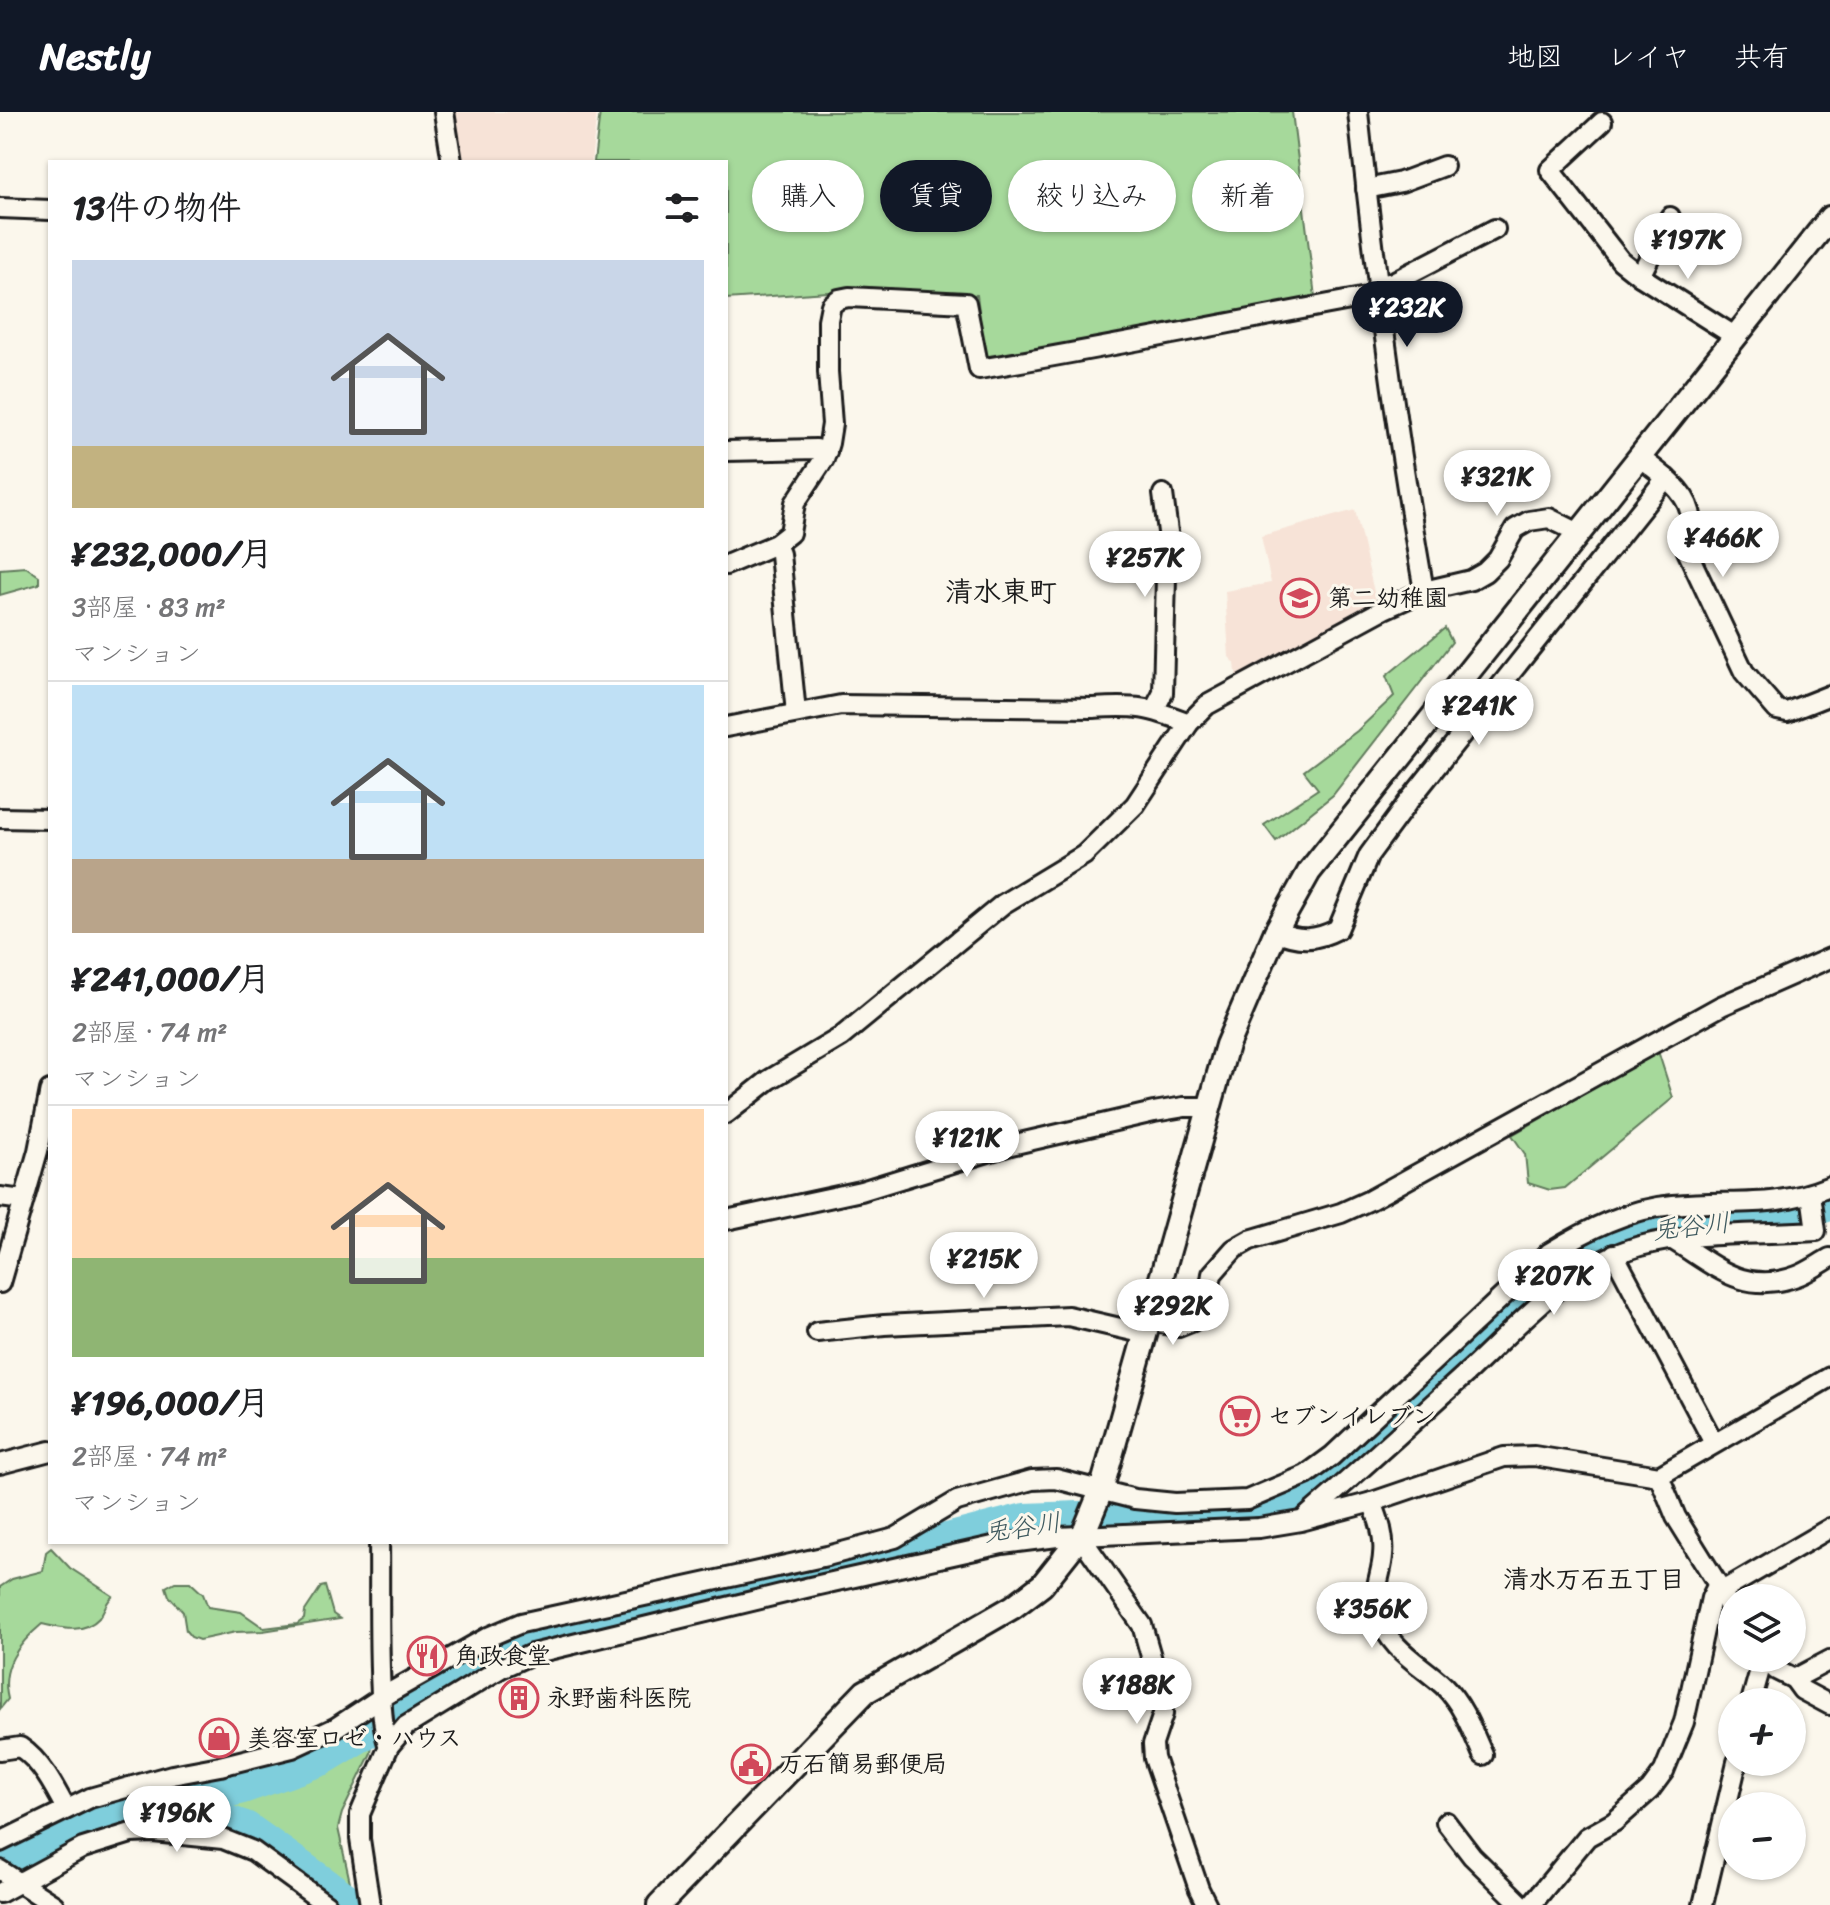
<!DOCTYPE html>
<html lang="ja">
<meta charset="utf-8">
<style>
:root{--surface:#fff;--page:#f2f2f2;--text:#202124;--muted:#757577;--line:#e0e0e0;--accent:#111827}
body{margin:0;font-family:Sriracha,"Klee One",sans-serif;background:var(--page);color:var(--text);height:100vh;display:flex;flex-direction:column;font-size:30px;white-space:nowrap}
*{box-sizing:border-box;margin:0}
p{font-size:26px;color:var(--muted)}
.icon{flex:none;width:44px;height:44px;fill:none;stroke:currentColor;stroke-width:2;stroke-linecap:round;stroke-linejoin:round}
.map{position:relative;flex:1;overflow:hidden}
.panel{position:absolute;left:48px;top:48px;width:680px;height:1384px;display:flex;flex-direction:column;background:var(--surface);border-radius:0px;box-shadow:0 2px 6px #0004}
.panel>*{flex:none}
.top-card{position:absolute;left:752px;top:48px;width:760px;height:72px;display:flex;gap:16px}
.fabs{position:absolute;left:1718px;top:1472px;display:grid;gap:16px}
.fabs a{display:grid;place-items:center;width:88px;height:88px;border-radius:50%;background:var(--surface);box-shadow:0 2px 6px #0004;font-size:40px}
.price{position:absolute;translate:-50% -68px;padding:0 18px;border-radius:28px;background:#fff;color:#222;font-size:26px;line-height:52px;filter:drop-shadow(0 2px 4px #0008)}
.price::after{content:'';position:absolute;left:50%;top:48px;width:24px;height:18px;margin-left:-12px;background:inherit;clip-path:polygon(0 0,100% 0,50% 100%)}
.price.selected{background:var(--accent);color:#fff}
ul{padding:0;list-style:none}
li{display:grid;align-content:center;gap:16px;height:424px;padding:0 24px}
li+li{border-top:2px solid var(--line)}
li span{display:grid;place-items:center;height:248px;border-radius:0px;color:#555}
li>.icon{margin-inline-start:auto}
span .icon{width:144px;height:144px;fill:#fffc;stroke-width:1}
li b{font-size:34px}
h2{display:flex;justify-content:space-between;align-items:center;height:96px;padding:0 24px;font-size:34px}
.pill{padding:0 28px;border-radius:36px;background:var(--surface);box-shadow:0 2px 6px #0004;font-size:28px;line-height:72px}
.pill.selected{background:var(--accent);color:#fff}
header{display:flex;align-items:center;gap:48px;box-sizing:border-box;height:112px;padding:0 40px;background:var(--accent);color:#fff}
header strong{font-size:38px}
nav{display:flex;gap:44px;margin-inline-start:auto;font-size:28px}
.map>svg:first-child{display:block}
.built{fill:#f7e3d7}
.green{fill:#a6d99b;stroke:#617a5c;stroke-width:2}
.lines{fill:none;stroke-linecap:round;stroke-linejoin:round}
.river{stroke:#7fcedc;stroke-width:36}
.minor-casing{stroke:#1c1c1c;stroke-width:24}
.tertiary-casing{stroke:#1c1c1c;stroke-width:28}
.minor{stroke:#fbf7ec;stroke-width:18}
.tertiary{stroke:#fbf7ec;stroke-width:22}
.labels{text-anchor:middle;stroke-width:6;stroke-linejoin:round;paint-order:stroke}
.poi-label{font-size:24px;font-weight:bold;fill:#1c1c1c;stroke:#fbf7ec;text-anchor:start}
.water-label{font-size:26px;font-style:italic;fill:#3f5a5f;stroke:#fbf7ec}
.neighbourhood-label{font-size:26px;font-weight:bold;fill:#1c1c1c;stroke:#fbf7ec}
.quarter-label{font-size:28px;font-weight:bold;fill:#1c1c1c;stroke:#fbf7ec}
</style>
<header>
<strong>Nestly</strong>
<nav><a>地図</a><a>レイヤ</a><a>共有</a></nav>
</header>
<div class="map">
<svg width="1830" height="1793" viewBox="0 0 1830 1793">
<rect width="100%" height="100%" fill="#fbf7ec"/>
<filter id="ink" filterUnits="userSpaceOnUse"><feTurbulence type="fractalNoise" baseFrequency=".0125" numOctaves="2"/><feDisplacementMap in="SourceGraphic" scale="16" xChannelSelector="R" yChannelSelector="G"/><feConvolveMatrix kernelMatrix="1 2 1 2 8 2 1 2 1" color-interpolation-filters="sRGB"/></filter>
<g filter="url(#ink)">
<g class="built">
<path d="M452 0H597L591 50H463Z"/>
<path d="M1355 398 1377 493 1237 569 1235 551 1229 545 1225 479 1271 471 1261 424Z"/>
</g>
<g class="green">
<path d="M600 0H1292L1315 185 1172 213 1109 230 985 248 977 183 828 180 726 187V50H594Z"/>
<path d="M26 455 39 464V472L0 483V457Z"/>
<path d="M1445 516 1452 530 1333 683 1276 729 1264 713 1318 677 1304 659 1357 619 1394 584 1386 564Z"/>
<path d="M1658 939 1673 986 1565 1076 1550 1078 1528 1071 1525 1042 1512 1023Z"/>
<path d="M51 1436 70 1456 113 1484C105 1491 105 1498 99 1506 83 1523 61 1516 42 1512 18 1532 0 1556 8 1587L0 1597V1475L12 1467 43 1459 46 1440Z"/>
<path d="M175 1470H190L203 1482 208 1495 241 1500 264 1516 297 1512 304 1507 305 1499 321 1475 325 1474 333 1502 340 1507 263 1519 236 1520 199 1528 191 1525 186 1519 183 1500 169 1484 166 1475Z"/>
<path d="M367 1633H372L371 1641 342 1701 338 1716 350 1770 346 1778C296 1740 266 1710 204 1694V1690L318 1662Z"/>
</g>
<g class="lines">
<g class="river">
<path d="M171 1694 199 1701 245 1717 352 1793"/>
<path d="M0 1759 62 1723 104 1709 242 1674 321 1646 487 1545 563 1515 928 1434 1025 1409 1239 1401 1292 1389 1333 1365 1372 1333 1451 1252 1525 1186 1578 1144 1653 1114 1777 1107 1830 1091"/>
</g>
<g class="minor-casing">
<g id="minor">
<path d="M444 0 452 50"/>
<path d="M1358 0C1375 161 1396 320 1424 479"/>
<path d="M1602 10 1550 58 1621 149 1640 164"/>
<path d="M1366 77 1401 70 1444 54"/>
<path d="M0 96 50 98"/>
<path d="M1670 105 1640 164 1736 225"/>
<path d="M1377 174 1393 170 1495 117"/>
<path d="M726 339 816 337 827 340"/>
<path d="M1639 345C1661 362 1695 383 1691 414 1690 423 1686 429 1687 439L1744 560 1777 598 1787 600 1830 583"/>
<path d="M776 432 780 442 796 601"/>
<path d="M726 453 776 432 790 421 795 391 824 347 829 331 832 312 828 260V208L831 193 839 187 849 185 966 191 979 257C1113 235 1245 207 1378 183"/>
<path d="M1154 598 1163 581 1166 465 1170 435 1163 382"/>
<path d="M726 615 841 593 1093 596C1136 593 1148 595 1189 611"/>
<path d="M0 706 50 707"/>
<path d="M1276 819C1299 829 1315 829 1338 817L1369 743 1408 690 1666 366"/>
<path d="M726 1002 769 968 841 925 1003 792 1084 743 1135 693 1189 611 1207 593 1384 497 1424 479 1471 468 1485 460 1498 447 1515 417 1529 409 1549 406 1579 421"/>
<path d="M0 1085 23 1088"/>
<path d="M726 1108 861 1079 1011 1033 1154 1000 1184 995H1207"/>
<path d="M1671 1127C1715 1153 1743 1184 1797 1164 1808 1160 1819 1152 1830 1146"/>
<path d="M1614 1142 1714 1331"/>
<path d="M0 1171 38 1039 50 978"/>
<path d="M1150 1208 1178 1215 1193 1209 1209 1180 1212 1162 1234 1137 1250 1128 1341 1101 1370 1088 1721 894 1830 846"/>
<path d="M817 1220 884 1213 1068 1204 1146 1222"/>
<path d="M0 1352 50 1339"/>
<path d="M1659 1364 1676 1405 1722 1479 1732 1503"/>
<path d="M1372 1390C1379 1408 1385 1424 1383 1443 1382 1463 1370 1484 1378 1503 1391 1539 1418 1550 1444 1574 1463 1593 1472 1618 1483 1643"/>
<path d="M1307 1404C1362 1357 1416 1307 1470 1258 1523 1209 1568 1154 1640 1134 1697 1119 1758 1123 1816 1119L1811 1082"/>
<path d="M1080 1424 1142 1513 1163 1586V1602L1153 1632 1154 1646 1199 1777 1207 1793"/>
<path d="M379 1430C380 1465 376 1612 389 1634"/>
<path d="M1722 1479 1830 1416"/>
<path d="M1763 1546 1776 1558 1794 1567 1802 1578 1830 1593"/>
<path d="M1794 1567 1830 1548"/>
<path d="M1751 1590 1763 1547"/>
<path d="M0 1638 20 1635C41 1649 54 1674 66 1697"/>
<path d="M1446 1710 1472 1744 1522 1793"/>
<path d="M0 1730 90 1686 172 1663 220 1654 292 1636 335 1616 382 1585 488 1525 521 1511 827 1444 895 1426 957 1389 1032 1368 1056 1367 1135 1387 1175 1391 1247 1388 1306 1363 1332 1344 1549 1141C1587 1118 1627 1097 1673 1093 1732 1087 1771 1098 1830 1074"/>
<path d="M0 1758 54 1793"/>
<path d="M0 1781 83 1736 131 1721 153 1720 223 1727 253 1739 327 1793"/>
<path d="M370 1793 360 1727V1702L389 1634 406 1614 501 1556 532 1542 810 1475 1002 1432 1057 1425 1259 1416 1301 1409 1372 1390 1504 1345 1534 1344 1659 1364 1830 1265"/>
<path d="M1531 1793 1587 1725 1614 1710 1650 1678 1664 1659 1684 1610 1711 1486 1718 1472"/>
<path d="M1703 1793 1737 1650"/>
</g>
</g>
<g class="tertiary-casing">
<path id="tertiary" d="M659 1793 865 1580 1013 1495 1042 1473 1084 1420 1101 1379 1227 933 1276 819 1309 760 1830 106"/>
</g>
<use href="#minor" class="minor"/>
<use href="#tertiary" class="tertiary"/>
</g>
</g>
<defs>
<g id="school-ring" transform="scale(2)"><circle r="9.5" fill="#fbf7ec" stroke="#d1495b" stroke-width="1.5"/><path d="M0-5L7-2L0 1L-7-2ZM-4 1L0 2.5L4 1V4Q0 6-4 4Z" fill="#d1495b"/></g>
<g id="supermarket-ring" transform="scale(2)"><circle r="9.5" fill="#fbf7ec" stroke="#d1495b" stroke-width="1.5"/><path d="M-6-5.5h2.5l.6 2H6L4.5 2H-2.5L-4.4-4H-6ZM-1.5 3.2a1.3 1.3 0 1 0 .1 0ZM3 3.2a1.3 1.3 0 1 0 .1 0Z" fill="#d1495b"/></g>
<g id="restaurant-ring" transform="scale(2)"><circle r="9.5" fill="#fbf7ec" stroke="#d1495b" stroke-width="1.5"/><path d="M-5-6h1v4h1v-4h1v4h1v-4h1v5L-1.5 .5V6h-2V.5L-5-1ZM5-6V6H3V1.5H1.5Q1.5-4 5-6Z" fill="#d1495b"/></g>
<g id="building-ring" transform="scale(2)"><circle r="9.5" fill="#fbf7ec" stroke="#d1495b" stroke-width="1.5"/><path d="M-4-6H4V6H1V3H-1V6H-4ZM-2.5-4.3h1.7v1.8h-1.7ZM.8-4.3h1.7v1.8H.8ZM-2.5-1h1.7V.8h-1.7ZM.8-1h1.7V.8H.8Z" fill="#d1495b"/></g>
<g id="shop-ring" transform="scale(2)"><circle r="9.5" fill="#fbf7ec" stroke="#d1495b" stroke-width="1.5"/><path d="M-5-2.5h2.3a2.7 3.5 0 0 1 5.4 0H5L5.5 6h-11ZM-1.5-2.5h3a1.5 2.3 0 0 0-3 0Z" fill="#d1495b"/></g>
<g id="civic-ring" transform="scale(2)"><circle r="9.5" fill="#fbf7ec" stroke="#d1495b" stroke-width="1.5"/><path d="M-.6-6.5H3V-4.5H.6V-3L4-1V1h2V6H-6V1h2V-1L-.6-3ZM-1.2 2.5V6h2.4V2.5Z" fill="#d1495b"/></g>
</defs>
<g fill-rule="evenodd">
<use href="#school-ring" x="1300" y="486"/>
<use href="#supermarket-ring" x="1240" y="1304"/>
<use href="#restaurant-ring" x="427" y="1544"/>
<use href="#building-ring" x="519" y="1586"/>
<use href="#shop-ring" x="219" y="1626"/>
<use href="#civic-ring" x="751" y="1652"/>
</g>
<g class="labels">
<g class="poi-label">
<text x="1328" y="494">第二幼稚園</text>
<text x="1268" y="1312">セブンイレブン</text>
<text x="455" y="1552">角政食堂</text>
<text x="547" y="1594">永野歯科医院</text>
<text x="247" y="1634">美容室ロゼ・ハウス</text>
<text x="779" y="1660">万石簡易郵便局</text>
</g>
<g class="water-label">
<text transform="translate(1691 1114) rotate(-6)" y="9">兎谷川</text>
<text transform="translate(1022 1415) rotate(-8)" y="9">兎谷川</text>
</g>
<g class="neighbourhood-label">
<text x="1594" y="1476">清水万石五丁目</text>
</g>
<g class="quarter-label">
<text x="1001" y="489">清水東町</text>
</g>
</g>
</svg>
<div class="fabs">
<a><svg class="icon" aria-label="layers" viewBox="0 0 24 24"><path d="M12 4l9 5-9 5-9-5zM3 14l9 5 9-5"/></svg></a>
<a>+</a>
<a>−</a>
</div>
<b class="price" style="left:1688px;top:169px">¥197K</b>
<b class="price selected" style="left:1407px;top:237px">¥232K</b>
<b class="price" style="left:1497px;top:406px">¥321K</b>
<b class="price" style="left:1723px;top:467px">¥466K</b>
<b class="price" style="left:1145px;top:487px">¥257K</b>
<b class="price" style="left:1479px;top:635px">¥241K</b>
<b class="price" style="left:967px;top:1067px">¥121K</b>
<b class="price" style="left:984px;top:1188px">¥215K</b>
<b class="price" style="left:1554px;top:1205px">¥207K</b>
<b class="price" style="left:1173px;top:1235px">¥292K</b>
<b class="price" style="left:1372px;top:1538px">¥356K</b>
<b class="price" style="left:1137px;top:1614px">¥188K</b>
<b class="price" style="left:177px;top:1742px">¥196K</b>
<div class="top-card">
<a class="pill">購入</a>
<a class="pill selected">賃貸</a>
<a class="pill">絞り込み</a>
<a class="pill">新着</a>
</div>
<section class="panel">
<h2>13件の物件<svg class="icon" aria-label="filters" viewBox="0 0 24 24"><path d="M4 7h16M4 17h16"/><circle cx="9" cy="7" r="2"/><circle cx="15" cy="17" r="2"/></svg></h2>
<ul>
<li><span style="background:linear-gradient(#c9d6e8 75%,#c2b280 0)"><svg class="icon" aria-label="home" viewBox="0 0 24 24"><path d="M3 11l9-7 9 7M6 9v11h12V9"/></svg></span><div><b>¥232,000/月</b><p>3部屋 · 83 m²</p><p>マンション</p></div></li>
<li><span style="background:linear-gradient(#bfe0f5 70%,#b9a48a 0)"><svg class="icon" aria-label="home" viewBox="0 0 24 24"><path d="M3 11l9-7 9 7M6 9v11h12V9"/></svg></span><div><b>¥241,000/月</b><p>2部屋 · 74 m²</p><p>マンション</p></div></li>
<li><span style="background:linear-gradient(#ffd9b3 60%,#8fb573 0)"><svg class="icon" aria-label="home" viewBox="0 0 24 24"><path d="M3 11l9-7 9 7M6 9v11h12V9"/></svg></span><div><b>¥196,000/月</b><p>2部屋 · 74 m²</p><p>マンション</p></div></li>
</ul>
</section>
</div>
